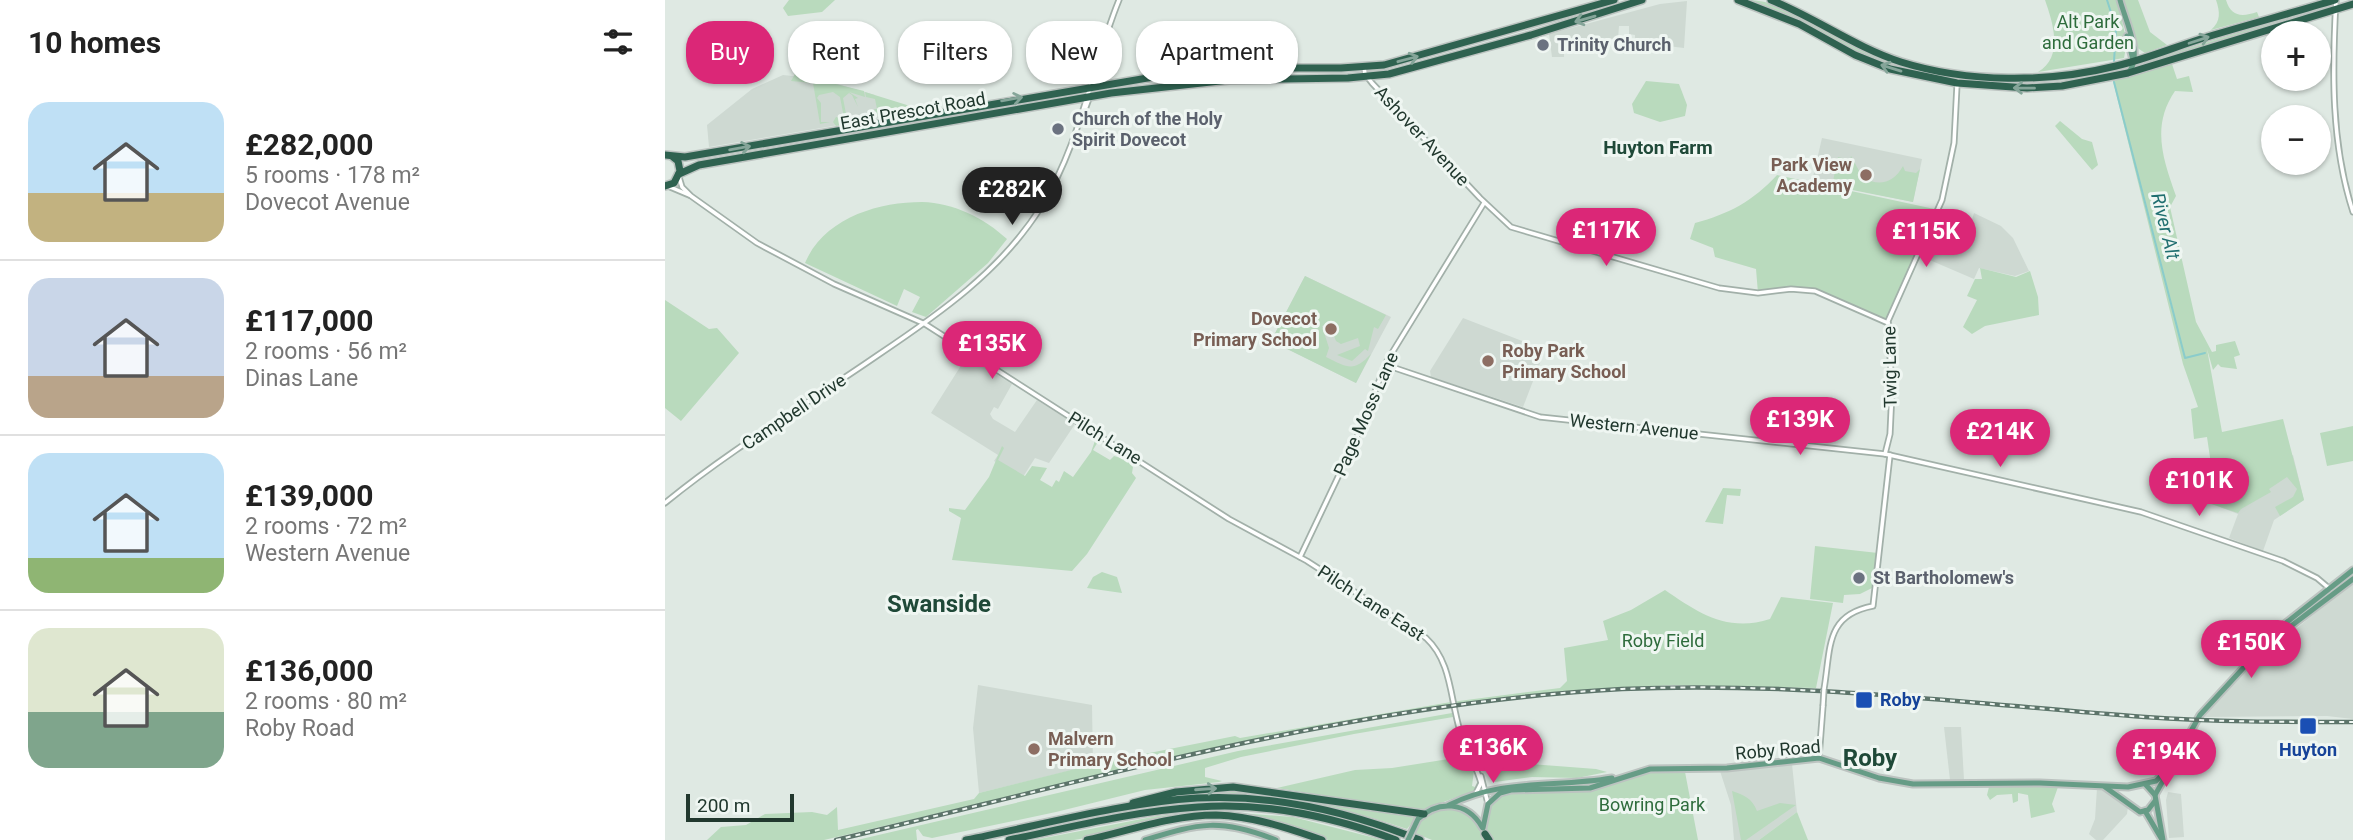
<!DOCTYPE html>
<meta charset="utf-8">
<style>
:root{--surface:#fff;--page:#f2f2f2;--text:#222;--muted:#767676;--line:#e0e0e0;--accent:#db2777}
body{margin:0;font-family:Roboto,sans-serif;background:var(--page);color:var(--text);height:100vh;display:flex;flex-direction:column;font-size:26px;white-space:nowrap}
*{box-sizing:border-box;margin:0}
p{font-size:23px;color:var(--muted)}
.icon{flex:none;width:38px;height:38px;fill:none;stroke:currentColor;stroke-width:2;stroke-linecap:round;stroke-linejoin:round}
.map{position:relative;flex:1;overflow:hidden}
.sheet{display:flex;flex-direction:column;background:var(--surface);width:665px}
.sheet>*{flex:none}
.guide{position:absolute;left:21px;top:21px;width:665px;height:63px;display:flex;gap:14px}
.fabs{position:absolute;left:1596px;top:21px;display:grid;gap:14px}
.fabs a{display:grid;place-items:center;width:70px;height:70px;border-radius:50%;background:var(--surface);box-shadow:0 2px 5px #0004;font-size:35px}
.scale{position:absolute;left:21px;bottom:18px;width:108px;box-sizing:border-box;padding-left:7px;border:4px solid #21382e;border-top:0;font-size:19px;line-height:24px;white-space:nowrap;color:#21382e;-webkit-text-stroke:5px #eff6f2;paint-order:stroke}
.price{position:absolute;translate:-50% -60px;padding:0 16px;border-radius:24px;background:var(--accent);color:#fff;font-size:23px;line-height:46px;filter:drop-shadow(0 2px 4px #0008)}
.price::after{content:'';position:absolute;left:50%;top:42px;width:21px;height:16px;margin-left:-10px;background:inherit;clip-path:polygon(0 0,100% 0,50% 100%)}
.price.on{background:#222;color:#fff}
ul{padding:0;list-style:none}
li{display:flex;align-items:center;gap:21px;height:175px;padding:0 28px}
li+li{border-top:2px solid var(--line)}
li span{display:grid;place-items:center;flex:none;width:196px;height:140px;border-radius:21px;color:#555}
li>.icon{margin-inline-start:auto}
span .icon{width:84px;height:84px;fill:#fffc;stroke-width:1}
li b{font-size:30px}
h2{display:flex;justify-content:space-between;align-items:center;height:84px;padding:0 28px;font-size:30px}
.tag{padding:0 24px;border-radius:28px;background:var(--surface);box-shadow:0 2px 5px #0004;font-size:24px;line-height:63px}
.tag.on{background:var(--accent);color:#fff}
main{display:flex;flex:1;min-height:0}
.map>svg:first-child{display:block}
.built{fill:#ced9d2}
.green{fill:#b9dabd}
.lines{fill:none;stroke-linecap:round;stroke-linejoin:round}
.stream{stroke:#8acccb;stroke-width:2}
.minor-casing{stroke:#a2b0a9;stroke-width:7}
.major-casing{stroke:#bcc3c0;stroke-width:9}
.highway-casing{stroke:#bcc3c0;stroke-width:10}
.minor{stroke:#fff;stroke-width:3.5}
.major{stroke:#669c86;stroke-width:5}
.highway{stroke:#2f6250;stroke-width:7}
.rail-casing{stroke:#5c746a;stroke-width:4.5}
.rail{stroke:#eff6f2;stroke-width:2;stroke-dasharray:5;stroke-linecap:butt}
.minor-bridge-casing{stroke:#a2b0a9;stroke-width:7;stroke-linecap:butt}
.major-bridge-casing{stroke:#bcc3c0;stroke-width:9;stroke-linecap:butt}
.minor-bridge{stroke:#fff;stroke-width:3.5}
.major-bridge{stroke:#669c86;stroke-width:5}
.oneway{stroke:#85a599}
.worship-dot{fill:#6b7280;stroke:#eff6f2;stroke-width:2.5}
.education-dot{fill:#8d6e63;stroke:#eff6f2;stroke-width:2.5}
.transit-dot{fill:#1a4fb4;stroke:#eff6f2;stroke-width:2.5}
.labels{text-anchor:middle;stroke-width:6;stroke-linejoin:round;paint-order:stroke}
.park-label{font-size:18px;fill:#2e6c3c;stroke:#eff6f2}
.worship-label{font-size:18px;font-weight:bold;fill:#5b616d;stroke:#eff6f2;text-anchor:start}
.street-label{font-size:18px;fill:#21382e;stroke:#eff6f2}
.education-label{font-size:18px;font-weight:bold;fill:#785e54;stroke:#eff6f2;text-anchor:end}
.transit-label{font-size:18px;font-weight:bold;fill:#164399;stroke:#eff6f2;text-anchor:start}
.neighbourhood-label{font-size:19px;font-weight:bold;fill:#1f4938;stroke:#eff6f2}
.water-label{font-size:19px;font-style:italic;fill:#206f70;stroke:#eff6f2}
.district-label{font-size:24px;font-weight:bold;fill:#1f4938;stroke:#eff6f2}
</style>
<main>
<section class="sheet">
<h2>10 homes<svg class="icon" aria-label="filters" viewBox="0 0 24 24"><path d="M4 7h16M4 17h16"/><circle cx="9" cy="7" r="2"/><circle cx="15" cy="17" r="2"/></svg></h2>
<ul>
<li><span style="background:linear-gradient(#bfe0f5 65%,#c2b280 0)"><svg class="icon" aria-label="home" viewBox="0 0 24 24"><path d="M3 11l9-7 9 7M6 9v11h12V9"/></svg></span><div><b>£282,000</b><p>5 rooms · 178 m²</p><p>Dovecot Avenue</p></div></li>
<li><span style="background:linear-gradient(#c9d6e8 70%,#b9a48a 0)"><svg class="icon" aria-label="home" viewBox="0 0 24 24"><path d="M3 11l9-7 9 7M6 9v11h12V9"/></svg></span><div><b>£117,000</b><p>2 rooms · 56 m²</p><p>Dinas Lane</p></div></li>
<li><span style="background:linear-gradient(#bfe0f5 75%,#8fb573 0)"><svg class="icon" aria-label="home" viewBox="0 0 24 24"><path d="M3 11l9-7 9 7M6 9v11h12V9"/></svg></span><div><b>£139,000</b><p>2 rooms · 72 m²</p><p>Western Avenue</p></div></li>
<li><span style="background:linear-gradient(#dfe7d0 60%,#7fa58c 0)"><svg class="icon" aria-label="home" viewBox="0 0 24 24"><path d="M3 11l9-7 9 7M6 9v11h12V9"/></svg></span><div><b>£136,000</b><p>2 rooms · 80 m²</p><p>Roby Road</p></div></li>
</ul>
</section>
<div class="map">
<svg width="1688" height="840" viewBox="0 0 1688 840">
<rect width="100%" height="100%" fill="#dfe9e3"/>
<g class="built">
<path d="M1022 1 1019 48 970 42V35L964 34V26H954L953 39 933 38 899 45V57H887L884 34 995 4Z"/>
<path d="M118 75 155 79 210 95 215 118 44 147 42 125 87 89Z"/>
<path d="M1157 138 1257 159 1248 202 1147 181Z"/>
<path d="M1309 213 1336 226 1348 238 1364 271 1350 276 1314 268 1309 279 1260 258 1271 236 1301 240Z"/>
<path d="M640 276 726 317 691 383 606 341Z"/>
<path d="M798 318 880 350 858 407 766 377 765 371Z"/>
<path d="M302 356 347 384 333 409 329 407 325 414 328 419 350 432 372 400 410 424 384 463 370 458 358 477 329 461 333 455 266 413Z"/>
<path d="M1628 455 1639 500 1609 520 1598 551 1564 538 1573 514 1555 507 1559 487Z"/>
<path d="M1688 582V719L1662 716 1539 717 1619 630 1632 628Z"/>
<path d="M313 685 427 705 428 765 314 793 308 728Z"/>
<path d="M1279 727H1296L1299 780H1285Z"/>
<path d="M1127 764 1132 812 1094 840H1069L1066 805 1055 771Z"/>
<path d="M1432 788 1441 791 1463 806 1462 814 1438 840H1431L1424 834 1430 819Z"/>
<path d="M1503 792 1516 794 1519 837 1504 838 1501 800Z"/>
</g>
<g class="green">
<path d="M124 0H170L157 12 123 16 118 8Z"/>
<path d="M1082 0C1126 0 1163 36 1201 52 1232 66 1270 69 1303 76L1302 82C1267 75 1230 71 1198 56 1158 38 1124 14 1082 0Z"/>
<path d="M1380 0H1452L1462 42 1459 58 1373 72C1399 57 1388 23 1380 0Z"/>
<path d="M1455 0H1473L1485 32 1502 45 1480 53 1471 47Z"/>
<path d="M1551 0H1561C1566 17 1577 17 1592 12L1594 17 1546 30C1556 21 1555 12 1551 0Z"/>
<path d="M1659 6 1660 10 1484 64 1478 62Z"/>
<path d="M1507 64 1512 79 1524 76 1528 92 1510 91C1486 126 1498 159 1511 196L1505 207 1531 322 1547 352 1551 351V345L1570 341 1575 355 1569 357 1572 369 1556 367 1553 364 1548 370 1542 349 1557 432 1618 419 1639 500 1615 516 1610 507 1628 497 1632 489 1622 477 1604 489 1606 492 1576 509 1573 513 1513 493 1516 481 1547 471 1542 437 1529 439 1526 409 1533 407 1518 364 1448 81Z"/>
<path d="M130 74 199 91 200 97 184 92 193 98 190 99 193 107 187 95 184 93 178 98 182 119H190L191 122 171 126 168 122 171 117 179 118 175 97 168 92 154 95 152 98 156 103V122H165L155 124 148 83 126 81Z"/>
<path d="M981 81 1014 84 1022 105 1020 116 995 122 969 113 967 104Z"/>
<path d="M200 92 258 110 215 118 209 109H212L210 99 201 97Z"/>
<path d="M1395 121 1417 139 1427 142 1433 165 1427 170 1390 126Z"/>
<path d="M1186 156 1198 178C1214 186 1228 184 1238 166L1240 171 1251 173 1255 169 1248 202 1167 186 1173 157 1185 160Z"/>
<path d="M1112 175 1274 210 1223 323 1150 291 1093 293 1091 269 1050 257 1048 248 1025 239 1030 223C1064 214 1088 201 1112 175Z"/>
<path d="M257 202C289 203 319 218 342 239L323 263 261 317 247 312 255 297 239 289 232 306 140 263C159 218 213 202 257 202Z"/>
<path d="M1315 268 1351 277 1365 271 1373 297 1374 315 1320 326 1307 334 1298 327 1312 300 1302 296 1310 279H1317Z"/>
<path d="M640 276 721 315 713 329 709 327 703 351 700 349 687 361 672 355 695 346 693 338 676 344 671 341 664 324 657 326 664 348 661 357C683 368 689 372 706 354L691 383 606 341Z"/>
<path d="M0 300 44 329 52 328 74 353 16 421 0 408Z"/>
<path d="M1688 426V461L1662 466 1655 433Z"/>
<path d="M431 438 434 440 428 450 445 460 449 456 462 460 468 467 467 473 471 478 422 554 407 571 287 560 296 518 284 511V508L300 510 324 477 337 446 339 448 333 460 360 476 367 466 382 468 375 480 387 487 391 480 394 482 399 471 408 477 426 452Z"/>
<path d="M1058 488 1076 489 1075 496 1062 495 1058 524 1040 522Z"/>
<path d="M1150 546 1213 553 1207 588 1195 594 1179 595 1178 603 1145 599Z"/>
<path d="M437 572 452 577 457 593 422 588 428 577Z"/>
<path d="M1000 590C1032 612 1062 633 1105 619L1116 597 1168 603 1151 688 1007 685 902 691 787 704 572 743 159 840H42L56 827 81 825 100 814 147 812 162 815 172 807 173 830 309 799 314 793 434 763 570 736 575 738 786 702 895 688 902 681 899 648 943 640 938 621 966 610Z"/>
<path d="M787 713 788 717 689 734 576 757 540 768V777L557 781 554 782 480 790 391 812 267 838 258 836 253 829 251 830 252 840H192L573 751Z"/>
<path d="M790 758 803 759 809 771 807 786 810 787 814 778 815 783 811 790 754 811 612 788 690 770 727 768Z"/>
<path d="M814 760 931 769 942 772 912 778 867 777 830 782Z"/>
<path d="M1004 768 1020 772 1033 840H824L820 834 823 804 839 791 912 790 957 776Z"/>
<path d="M1365 785 1393 787 1387 804 1390 812 1366 818 1363 795 1353 793V801L1348 803 1347 794 1332 795 1325 800 1322 795 1324 787Z"/>
<path d="M571 790 753 815 742 829C666 803 589 789 507 796Z"/>
<path d="M1067 791C1079 795 1087 798 1092 811L1115 803 1131 805 1081 840H1076Z"/>
<path d="M779 808C800 808 815 819 818 840H767L750 833 758 819Z"/>
<path d="M548 811 628 817 718 840H663L617 825 563 814 409 840H369L492 816Z"/>
<path d="M1132 812 1143 840H1094Z"/>
</g>
<g class="lines">
<g class="stream">
<path d="M1442 0 1451 28 1449 62"/>
<path d="M1449 82 1520 358 1540 353"/>
</g>
<g class="minor-casing">
<g id="minor">
<path d="M1671 0C1667 71 1666 144 1688 212"/>
<path d="M699 67 700 74 707 83 815 198 846 227 1054 288 1093 293 1126 289 1150 291 1223 323"/>
<path d="M418 115 425 96"/>
<path d="M14 177 17 187 26 196 92 243 169 284 260 324 564 519 642 561 761 638C787 662 785 699 795 731 801 748 811 765 816 783L811 793"/>
<path d="M5 187 24 195"/>
<path d="M721 365 875 417 1220 454 1476 512 1618 561 1652 578 1665 589"/>
<path d="M1220 454 1225 434 1227 391 1223 321 1277 200 1289 143 1292 85"/>
<path d="M0 503C66 449 142 404 213 355 274 314 336 271 376 207 416 143 426 69 454 0"/>
<path d="M635 557 692 437 722 361 819 203"/>
<path d="M1159 689C1166 648 1160 615 1208 606L1225 455"/>
<path d="M1154 758 1158 706"/>
<path d="M816 776 823 804"/>
</g>
</g>
<g class="major-casing">
<g id="major">
<path d="M1455 0C1460 20 1479 56 1463 73"/>
<path d="M1462 36 1468 60"/>
<path d="M1617 626H1626L1688 579"/>
<path d="M1481 785 1490 795 1498 840"/>
<path d="M1440 787 1475 812 1483 810 1490 801"/>
<path d="M1490 795 1535 715 1617 626 1688 570"/>
<path d="M784 805C838 778 889 788 947 778"/>
<path d="M1480 811 1496 838"/>
<path d="M753 819C773 800 802 801 817 827"/>
<path d="M818 828 823 804 835 793 846 790 925 788 985 769 1062 768 1154 758 1214 778 1248 784 1375 783 1463 787 1491 781 1508 764"/>
<path d="M480 840C535 823 555 818 611 840"/>
</g>
</g>
<g class="highway-casing">
<g id="highway">
<path d="M1073 0 1134 24 1190 55 1225 69 1292 83 1362 88 1397 86 1463 73 1688 4"/>
<path d="M1106 0C1151 18 1190 47 1236 62 1303 83 1383 83 1451 66 1482 59 1512 46 1542 37 1585 24 1627 13 1670 0"/>
<path d="M0 155 20 157 500 75 586 68H676L719 65 949 0"/>
<path d="M14 174 34 165 446 93 564 80 683 78 724 74 866 35 977 0"/>
<path d="M0 186 9 183 15 171 13 161 8 157"/>
<path d="M468 803 511 792 568 787 759 814"/>
<path d="M820 834 824 840"/>
<path d="M301 840C377 825 455 803 532 798 608 794 685 812 755 840"/>
<path d="M344 840C406 827 469 811 533 807 600 802 669 817 731 840"/>
<path d="M422 840C463 831 508 815 551 815 587 816 623 828 657 840"/>
</g>
</g>
<use href="#minor" class="minor"/>
<use href="#major" class="major"/>
<use href="#highway" class="highway"/>
<g class="rail-casing">
<path id="rail" d="M171 840C430 779 690 703 957 689 1132 681 1306 704 1480 717 1549 722 1619 722 1688 722"/>
</g>
<use href="#rail" class="rail"/>
<g class="minor-bridge-casing">
<path id="minor-bridge" d="M1158 706 1159 689"/>
</g>
<g class="major-bridge-casing">
<path id="major-bridge" d="M743 840 753 819"/>
</g>
<use href="#minor-bridge" class="minor-bridge"/>
<use href="#major-bridge" class="major-bridge"/>
</g>
<defs><path id="oneway-shaft" d="M-6 0H5M1.5-3L5.5 0L1.5 3" fill="none" stroke-width="1.6" stroke-linecap="round" stroke-linejoin="round" transform="scale(1.75)"/></defs>
<g class="oneway">
<use href="#oneway-shaft" transform="translate(920 19) rotate(164)"/>
<use href="#oneway-shaft" transform="translate(1534 40) rotate(-18)"/>
<use href="#oneway-shaft" transform="translate(743 59) rotate(-15)"/>
<use href="#oneway-shaft" transform="translate(1226 68) rotate(-163)"/>
<use href="#oneway-shaft" transform="translate(1359 88) rotate(-179)"/>
<use href="#oneway-shaft" transform="translate(347 99) rotate(-10)"/>
<use href="#oneway-shaft" transform="translate(75 148) rotate(-10)"/>
<use href="#oneway-shaft" transform="translate(541 789) rotate(-4)"/>
</g>
<g class="worship-dot">
<circle cx="878" cy="45" r="7"/>
<circle cx="393" cy="129" r="7"/>
<circle cx="1194" cy="578" r="7"/>
</g>
<g class="education-dot">
<circle cx="1201" cy="175" r="7"/>
<circle cx="666" cy="329" r="7"/>
<circle cx="823" cy="361" r="7"/>
<circle cx="369" cy="749" r="7"/>
</g>
<g class="transit-dot">
<rect x="1190" y="691" width="18" height="18" rx="3.5"/>
<rect x="1634" y="717" width="18" height="18" rx="3.5"/>
</g>
<g class="labels">
<g class="park-label">
<text x="1423" y="28">Alt Park<tspan x="1423" dy="21">and Garden</tspan></text>
<text x="998" y="647">Roby Field</text>
<text x="987" y="811">Bowring Park</text>
</g>
<g class="worship-label">
<text x="892" y="51">Trinity Church</text>
<text x="407" y="125">Church of the Holy<tspan x="407" dy="21">Spirit Dovecot</tspan></text>
<text x="1208" y="584">St Bartholomew's</text>
</g>
<g class="street-label">
<text transform="translate(248 111) rotate(-10)" y="6">East Prescot Road</text>
<text transform="translate(757 136) rotate(47)" y="6">Ashover Avenue</text>
<text transform="translate(1225 367) rotate(-91)" y="6">Twig Lane</text>
<text transform="translate(129 412) rotate(-34)" y="6">Campbell Drive</text>
<text transform="translate(701 414) rotate(-66)" y="6">Page Moss Lane</text>
<text transform="translate(969 427) rotate(6)" y="6">Western Avenue</text>
<text transform="translate(440 438) rotate(32)" y="6">Pilch Lane</text>
<text transform="translate(706 603) rotate(33)" y="6">Pilch Lane East</text>
<text transform="translate(1113 750) rotate(-5)" y="6">Roby Road</text>
</g>
<g class="education-label">
<text x="1187" y="171">Park View<tspan x="1187" dy="21">Academy</tspan></text>
<text x="652" y="325">Dovecot<tspan x="652" dy="21">Primary School</tspan></text>
<text x="837" y="357" text-anchor="start">Roby Park<tspan x="837" dy="21">Primary School</tspan></text>
<text x="383" y="745" text-anchor="start">Malvern<tspan x="383" dy="21">Primary School</tspan></text>
</g>
<g class="transit-label">
<text x="1215" y="706">Roby</text>
<text x="1643" y="756" text-anchor="middle">Huyton</text>
</g>
<g class="neighbourhood-label">
<text x="993" y="154">Huyton Farm</text>
</g>
<g class="water-label">
<text transform="translate(1501 226) rotate(76)" y="7">River Alt</text>
</g>
<g class="district-label">
<text x="274" y="612">Swanside</text>
<text x="1205" y="766">Roby</text>
</g>
</g>
</svg>
<div class="fabs">
<a>+</a>
<a>−</a>
</div>
<div class="scale">200 m</div>
<b class="price on" style="left:347px;top:227px">£282K</b>
<b class="price" style="left:941px;top:268px">£117K</b>
<b class="price" style="left:1261px;top:269px">£115K</b>
<b class="price" style="left:327px;top:381px">£135K</b>
<b class="price" style="left:1135px;top:457px">£139K</b>
<b class="price" style="left:1335px;top:469px">£214K</b>
<b class="price" style="left:1534px;top:518px">£101K</b>
<b class="price" style="left:1586px;top:680px">£150K</b>
<b class="price" style="left:828px;top:785px">£136K</b>
<b class="price" style="left:1501px;top:789px">£194K</b>
<div class="guide">
<a class="tag on">Buy</a>
<a class="tag">Rent</a>
<a class="tag">Filters</a>
<a class="tag">New</a>
<a class="tag">Apartment</a>
</div>
</div>
</main>
